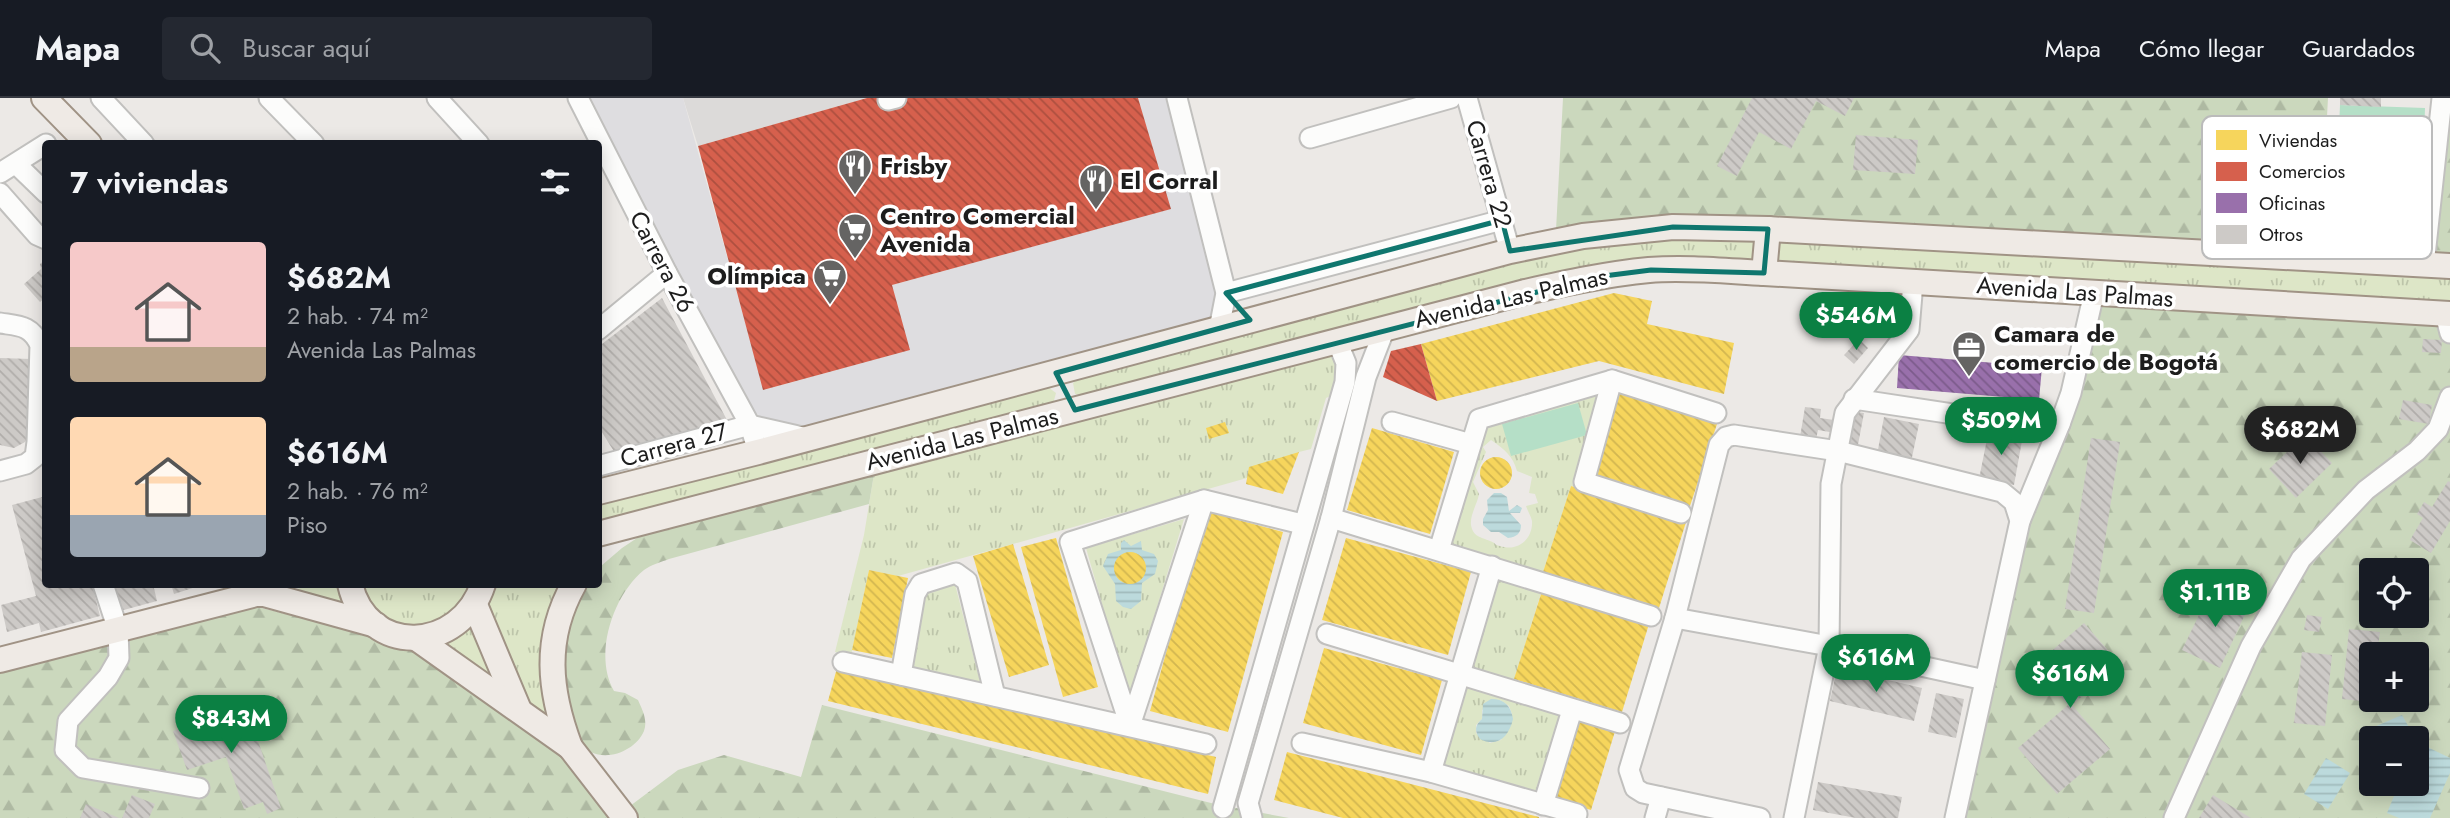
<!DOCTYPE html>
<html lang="es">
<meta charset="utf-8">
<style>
:root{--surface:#171b24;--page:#242831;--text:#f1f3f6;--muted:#9ea1a6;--line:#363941;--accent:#0b8043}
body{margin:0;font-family:Jost,sans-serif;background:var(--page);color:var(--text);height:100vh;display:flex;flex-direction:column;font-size:26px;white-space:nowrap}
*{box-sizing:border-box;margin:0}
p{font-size:23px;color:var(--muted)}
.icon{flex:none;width:38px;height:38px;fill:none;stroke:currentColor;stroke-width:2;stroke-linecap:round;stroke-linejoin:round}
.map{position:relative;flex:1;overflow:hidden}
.drawer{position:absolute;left:42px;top:42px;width:560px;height:448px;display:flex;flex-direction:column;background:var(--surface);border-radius:7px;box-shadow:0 4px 18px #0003}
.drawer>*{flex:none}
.fabs{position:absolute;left:2359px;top:460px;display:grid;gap:14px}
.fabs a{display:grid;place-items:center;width:70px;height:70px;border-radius:7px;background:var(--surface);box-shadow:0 4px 18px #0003;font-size:35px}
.price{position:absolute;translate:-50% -60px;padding:0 16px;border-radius:24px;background:var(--accent);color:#fff;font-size:23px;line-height:46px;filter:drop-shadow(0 2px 4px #0008)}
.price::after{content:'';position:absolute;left:50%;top:42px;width:21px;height:16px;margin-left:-10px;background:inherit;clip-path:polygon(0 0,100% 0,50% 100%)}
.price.active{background:#222;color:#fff}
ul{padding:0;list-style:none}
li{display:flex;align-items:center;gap:21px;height:175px;padding:0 28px}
li span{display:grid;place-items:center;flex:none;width:196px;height:140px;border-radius:7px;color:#555}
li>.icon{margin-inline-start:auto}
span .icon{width:84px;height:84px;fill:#fffc;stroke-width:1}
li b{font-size:30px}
h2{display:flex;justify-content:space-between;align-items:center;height:84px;padding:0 28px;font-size:30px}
header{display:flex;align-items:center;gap:42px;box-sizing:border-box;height:98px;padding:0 35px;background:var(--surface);border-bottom:2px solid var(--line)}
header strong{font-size:33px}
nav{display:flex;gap:38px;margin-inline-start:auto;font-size:24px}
.search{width:490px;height:63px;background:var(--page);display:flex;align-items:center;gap:18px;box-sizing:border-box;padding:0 24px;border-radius:7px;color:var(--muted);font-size:26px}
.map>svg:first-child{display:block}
.grass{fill:url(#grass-tufts);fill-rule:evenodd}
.forest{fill:url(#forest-firs);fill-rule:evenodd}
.pitch{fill:#b5dfc7}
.parking{fill:#dcdad9}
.plaza{fill:#dedde0}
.water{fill:url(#water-rules);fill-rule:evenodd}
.homes{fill:url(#homes-back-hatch)}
.shops{fill:url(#shops-back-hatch)}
.offices{fill:url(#offices-back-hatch)}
.building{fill:url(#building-back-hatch)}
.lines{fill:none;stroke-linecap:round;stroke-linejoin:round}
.minor-casing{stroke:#c1c0be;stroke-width:23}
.major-casing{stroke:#a09385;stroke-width:28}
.minor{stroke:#fcfcfb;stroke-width:19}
.major{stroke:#efeae5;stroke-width:24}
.marked{fill:none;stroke:#0f766e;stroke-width:5;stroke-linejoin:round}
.labels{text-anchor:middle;stroke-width:7;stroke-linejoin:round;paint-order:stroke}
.poi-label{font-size:24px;font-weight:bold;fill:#1d1d1d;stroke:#fff;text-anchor:start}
.street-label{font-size:24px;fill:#1d1d1d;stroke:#fff}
.key{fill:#fff;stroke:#bbb;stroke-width:2}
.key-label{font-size:19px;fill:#1d1d1d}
</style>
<header>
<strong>Mapa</strong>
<div class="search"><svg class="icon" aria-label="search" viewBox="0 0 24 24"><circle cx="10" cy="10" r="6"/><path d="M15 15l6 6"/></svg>Buscar aquí</div>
<nav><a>Mapa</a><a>Cómo llegar</a><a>Guardados</a></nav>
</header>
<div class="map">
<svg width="2450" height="720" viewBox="0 0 2450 720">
<defs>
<pattern id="grass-tufts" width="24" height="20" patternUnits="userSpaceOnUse" patternTransform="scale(1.75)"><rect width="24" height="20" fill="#dde6c7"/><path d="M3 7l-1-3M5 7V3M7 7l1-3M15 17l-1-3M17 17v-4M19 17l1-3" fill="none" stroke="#bdc5aa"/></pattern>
<pattern id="forest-firs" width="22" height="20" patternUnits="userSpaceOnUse" patternTransform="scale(1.75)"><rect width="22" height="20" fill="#cbd8bd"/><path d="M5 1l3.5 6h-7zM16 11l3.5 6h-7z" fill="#aeb9a2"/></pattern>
<pattern id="water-rules" width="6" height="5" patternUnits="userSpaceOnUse" patternTransform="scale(1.75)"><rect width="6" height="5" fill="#bcdadc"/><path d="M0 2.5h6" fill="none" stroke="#a1bbbc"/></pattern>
<pattern id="homes-back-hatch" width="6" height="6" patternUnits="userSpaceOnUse" patternTransform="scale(1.75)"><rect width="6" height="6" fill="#f6d55c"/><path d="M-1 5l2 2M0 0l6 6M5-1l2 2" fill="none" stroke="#d2b650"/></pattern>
<pattern id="shops-back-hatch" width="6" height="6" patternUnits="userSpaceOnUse" patternTransform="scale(1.75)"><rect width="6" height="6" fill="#d6604d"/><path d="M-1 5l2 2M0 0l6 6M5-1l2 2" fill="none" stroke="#ad4f3f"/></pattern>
<pattern id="offices-back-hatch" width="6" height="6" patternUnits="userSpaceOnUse" patternTransform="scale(1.75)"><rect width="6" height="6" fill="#9970ab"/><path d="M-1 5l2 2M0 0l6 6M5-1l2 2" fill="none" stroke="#7c5b8b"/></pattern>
<pattern id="building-back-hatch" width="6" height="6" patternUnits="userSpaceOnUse" patternTransform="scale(1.75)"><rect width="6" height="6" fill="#cdcac7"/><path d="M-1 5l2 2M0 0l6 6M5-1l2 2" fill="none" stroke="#b0adaa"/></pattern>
</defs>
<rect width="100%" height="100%" fill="#ece9e6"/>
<g class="grass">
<path d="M1672 140 1752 142 1755 144 1756 159 1748 162 1710 160 1084 298 1075 296 1073 285 1080 280 1514 164 1583 150Z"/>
<path d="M1788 144 2450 180V204L1780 164 1776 161 1778 146Z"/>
<path d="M1334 256 1339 268 1333 297 1326 300 1311 351 1299 354 1247 380 1013 446 898 478 869 472 851 558 835 554 864 437 874 376Z"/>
<path d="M1048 289 1056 295 1053 306 599 425V405Z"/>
<path d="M1603 293 1582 391 1571 388 1542 477 1447 448 1484 327ZM1491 342C1504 351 1513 358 1517 373L1532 379 1529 395 1535 396 1538 405 1526 408C1528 414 1531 418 1532 423 1533 441 1518 454 1500 448 1492 446 1498 446 1490 443 1481 439 1473 439 1471 427 1470 416 1477 407 1479 396L1473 384 1486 354 1483 349Z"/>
<path d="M1184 421 1129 601 1086 450Z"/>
<path d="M1497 477 1542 492 1513 585 1469 571Z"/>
<path d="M955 486 981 587 912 570 924 493Z"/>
<path d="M306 487H338L345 507 293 493Z"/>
<path d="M362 487H472C467 494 463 503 458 510 454 515 445 518 439 521 401 539 379 522 362 487Z"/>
<path d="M494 487H561L541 570 542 589 547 619 528 605 487 508Z"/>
<path d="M472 529 493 580 443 546 459 540Z"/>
<path d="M1464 585 1563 616 1538 698 1439 670ZM1500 602 1509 608 1512 616 1501 642 1490 645 1476 635V627L1482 621V612Z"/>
</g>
<g class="forest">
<path d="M1563 0H2328L2320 149 1672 117 1581 127 1556 132Z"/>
<path d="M2450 0V156L2432 155Z"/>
<path d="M2097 207 2450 227V720H1963L2028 420ZM2371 472H2417V518H2371ZM2371 556H2417V602H2371ZM2371 640H2417V686H2371Z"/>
<path d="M874 376 869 406 669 461C661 464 651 467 644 472 613 497 593 557 614 593L625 595 638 602C642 611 648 622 644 633 636 652 608 664 589 653 565 638 562 562 567 536 570 518 578 502 587 487L598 486 599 471 601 468 622 450 643 436Z"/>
<path d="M254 508 372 538 391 548 411 551 562 657 609 720H0V573Z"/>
<path d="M822 607 1215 706 1289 720H638L630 708 678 672 724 657 801 679Z"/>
</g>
<g class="pitch">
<path d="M2340 7 2425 10 2421 128 2335 125Z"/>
<path d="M1578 305 1587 337 1511 358 1502 326Z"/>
</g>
<path class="parking" d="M683 0H867L698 48Z"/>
<path class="plaza" d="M585 0H683L764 292 909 252 892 187 1170 111 1138 0H1169L1220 202 1215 221 809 328 763 321 747 307Z"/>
<g class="water">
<path d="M1494 395H1501L1507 399 1509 413 1517 407 1522 410 1520 415H1510L1521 427C1521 435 1517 439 1508 440L1499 434H1491L1483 427V421L1488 412 1487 402Z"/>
<path d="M1124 442 1131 448 1141 443 1142 452 1154 456 1158 463 1155 476 1142 485 1141 503 1131 511 1123 509 1116 503 1115 486 1103 468 1108 456 1121 452V445ZM1126 455H1135L1145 464V474L1135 485 1121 482 1115 474V465Z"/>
<path d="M1491 601C1505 601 1511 608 1513 621 1509 639 1497 650 1480 641 1474 633 1475 627 1482 621L1483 606Z"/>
<path d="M2402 617 2415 640H2378L2374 629Z"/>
<path d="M2417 644 2450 660V675L2430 720H2399L2387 715 2399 686H2417Z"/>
<path d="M2326 660 2350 675 2328 711 2304 696Z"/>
</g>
<g class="homes">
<path d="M1614 195 1652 203 1647 226 1734 245 1724 296 1599 263 1437 303 1421 246Z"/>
<path d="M1620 292 1718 323 1689 411 1591 380Z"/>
<path d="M1225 324 1229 335 1209 341 1206 330Z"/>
<path d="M1372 330 1454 354 1430 436 1347 412Z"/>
<path d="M1299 354 1283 396 1246 386 1249 369Z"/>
<circle cx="1496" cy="375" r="16"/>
<path d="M1571 388 1686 424 1659 510 1543 474Z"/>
<path d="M1205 413 1283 434 1228 634 1150 613Z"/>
<path d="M1056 440 1098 589 1063 599 1021 449Z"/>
<path d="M1346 440 1471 474 1448 557 1322 522Z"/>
<path d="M1013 446 1049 567 1009 579 973 458Z"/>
<circle cx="1130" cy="470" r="16"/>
<path d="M869 472 908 480 892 560 852 552Z"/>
<path d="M1542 493 1649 526 1622 614 1514 581Z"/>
<path d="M1324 550 1442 582 1421 657 1303 625Z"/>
<path d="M837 570 1216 659 1208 696 828 603Z"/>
<path d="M1579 619 1616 630 1591 712 1554 701Z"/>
<path d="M1287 654 1539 719V720H1343L1274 702Z"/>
</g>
<g class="shops">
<path d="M867 0H1138L1171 111 892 187 910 252 763 292 698 48Z"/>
<path d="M1421 246 1437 303 1383 279 1391 253Z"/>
</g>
<path class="offices" d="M1899 257 2042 269 2039 302 1897 290Z"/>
<g class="building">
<path d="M1752 0H1854L1845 18 1816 3 1791 51 1759 34 1737 78 1717 68Z"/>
<path d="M2340 0H2381V9L2340 7Z"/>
<path d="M1856 37 1918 42 1915 76 1853 72Z"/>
<path d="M46 161V199L40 204 24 186 41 171 40 166Z"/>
<path d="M662 200 727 322 615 355 598 328V249Z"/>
<path d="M1859 241 1868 250 1854 266 1844 257Z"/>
<path d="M2423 241 2442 242 2441 255 2422 254Z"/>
<path d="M0 260 32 261 29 339 25 344 14 350 0 347Z"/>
<path d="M2403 302 2432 307 2429 326 2399 321Z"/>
<path d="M1805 309 1821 311 1820 320 1848 324 1850 313 1864 315 1857 352 1845 350 1847 337 1818 332 1816 341 1800 339Z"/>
<path d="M1884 319 1919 326 1911 364 1877 357Z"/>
<path d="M1989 331 2023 337 2014 387 1979 381Z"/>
<path d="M2305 337 2332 365 2296 400 2269 371Z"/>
<path d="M2091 340 2120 344 2094 515 2065 511Z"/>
<path d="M2448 383 2450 384V423L2431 455 2410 442 2423 420 2417 416 2424 404 2432 409Z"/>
<path d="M46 398V486H92L100 518 41 534 39 525 7 534 1 507 36 498 12 407Z"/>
<path d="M113 486H153L157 503 120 513Z"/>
<path d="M171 486H202V487L174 496Z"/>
<path d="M2211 492 2248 510 2220 570 2182 552Z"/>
<path d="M2307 517 2322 519 2319 534 2304 532Z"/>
<path d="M2084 525 2120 566 2072 607 2110 651 2057 696 2018 650 2068 607 2034 568Z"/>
<path d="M2349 531 2380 534 2377 556H2371V604L2342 601Z"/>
<path d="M2302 554 2332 557 2325 628 2294 625Z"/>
<path d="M1837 570 1922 590 1914 623 1830 603Z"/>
<path d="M1936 595 1964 601 1956 640 1928 634Z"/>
<path d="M246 608 281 710 267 716 263 704 244 711 226 659 187 672 173 633Z"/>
<path d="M1818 684 1902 699 1898 720H1856L1813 712Z"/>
<path d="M132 697 155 706 149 720H122Z"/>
<path d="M2213 697 2251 720H2199Z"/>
<path d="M86 706 119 720H80Z"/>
</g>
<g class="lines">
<g class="minor-casing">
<g id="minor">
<path d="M101 0 144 46"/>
<path d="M269 0 314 46"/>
<path d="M437 0 479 46"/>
<path d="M578 0 667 175 750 327 758 354"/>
<path d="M1177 0 1226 195 1219 231"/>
<path d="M1467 0 1510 153"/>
<path d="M888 2 896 0"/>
<path d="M1310 40 1451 0"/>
<path d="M16 66 46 95"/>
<path d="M0 75 46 46"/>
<path d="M0 95 37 137 46 141"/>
<path d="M2424 167 2442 0"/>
<path d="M1226 195 1502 122"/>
<path d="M2445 216 2450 235"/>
<path d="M0 225C19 228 31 227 40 247L37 344 35 359 26 366 0 373"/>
<path d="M598 232 667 175"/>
<path d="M1612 282 1584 384 1681 415"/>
<path d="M1854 301 2039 329 2051 330 2060 326 2071 295 2094 195"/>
<path d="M1392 324 1471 346"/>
<path d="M598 368 750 327 807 340"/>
<path d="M1331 420 1651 518"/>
<path d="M2020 423 2060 326"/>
<path d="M1439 452 1479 321 1612 282 1716 315"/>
<path d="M103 486 118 532 119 560 108 579 68 623 65 652 83 670 199 690"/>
<path d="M1675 520 1829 548 1985 582"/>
<path d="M1327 536 1620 625"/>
<path d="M843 564 1206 646"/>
<path d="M901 577 915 496 921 486 956 475 967 483 995 598"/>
<path d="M1130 628 1070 444 1204 402 1302 426"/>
<path d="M1130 628 1204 402"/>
<path d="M1302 645 1431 674 1577 716"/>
<path d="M1431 674 1492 468"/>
<path d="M1543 707 1572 612"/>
<path d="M1223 710 1345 284 1346 265 1337 243"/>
<path d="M1252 720 1248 705 1331 420 1366 279 1385 230"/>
<path d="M1655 720 1661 699"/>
<path d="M1760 720 1643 695 1635 690 1629 672 1675 520 1719 347 1726 339 1734 337 1838 353 2002 394 2014 404 2020 423 1955 720"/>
<path d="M1794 720 1829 548 1831 386 1845 315 1909 232 1913 184"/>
<path d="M2174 720 2251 548 2301 461 2366 392 2417 353 2438 331 2450 299"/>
</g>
</g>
<g class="major-casing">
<g id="major">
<path d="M44 0 89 46"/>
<path d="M1764 175 1768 131"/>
<path d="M598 394 758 354 1510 153 1583 138 1673 129 1768 131 2450 168"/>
<path d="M598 436 1525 194C1566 185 1607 176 1649 172 1687 169 1726 173 1764 175L2450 216"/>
<path d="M350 486C367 560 461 555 483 486"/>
<path d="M475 507 519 612"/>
<path d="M416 540 570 649 625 720"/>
<path d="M0 562 256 496H264L376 527"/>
<path d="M570 649C549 593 543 541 574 486"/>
</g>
</g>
<use href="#minor" class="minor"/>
<use href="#major" class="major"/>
</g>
<path class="marked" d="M1502 122 1510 153 1673 129 1768 131 1764 175 1651 172 1596 179 1075 312 1056 275 1250 222 1226 195Z"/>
<defs>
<g id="restaurant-pin" transform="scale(1.75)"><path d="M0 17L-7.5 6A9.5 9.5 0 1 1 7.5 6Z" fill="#656463" stroke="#fff"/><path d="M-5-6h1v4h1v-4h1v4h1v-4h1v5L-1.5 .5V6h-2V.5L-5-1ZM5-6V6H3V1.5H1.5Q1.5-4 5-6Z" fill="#fff"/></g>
<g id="supermarket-pin" transform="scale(1.75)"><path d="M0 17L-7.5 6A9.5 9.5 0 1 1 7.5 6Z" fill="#656463" stroke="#fff"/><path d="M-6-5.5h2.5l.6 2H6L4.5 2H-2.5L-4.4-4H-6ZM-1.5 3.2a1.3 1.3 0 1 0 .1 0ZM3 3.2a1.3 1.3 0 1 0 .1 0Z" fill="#fff"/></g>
<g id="office-pin" transform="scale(1.75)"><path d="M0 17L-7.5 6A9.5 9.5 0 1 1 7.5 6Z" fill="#656463" stroke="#fff"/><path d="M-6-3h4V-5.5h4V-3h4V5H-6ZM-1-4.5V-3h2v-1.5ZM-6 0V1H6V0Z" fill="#fff"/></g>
</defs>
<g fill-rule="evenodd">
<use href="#restaurant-pin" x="855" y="68"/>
<use href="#restaurant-pin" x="1096" y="83"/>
<use href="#supermarket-pin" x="855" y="132"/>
<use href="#supermarket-pin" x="830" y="178"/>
<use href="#office-pin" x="1969" y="250"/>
</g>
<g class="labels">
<g class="poi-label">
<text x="880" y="76">Frisby</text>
<text x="1120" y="91">El Corral</text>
<text x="880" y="126">Centro Comercial<tspan x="880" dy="28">Avenida</tspan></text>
<text x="806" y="186" text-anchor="end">Olímpica</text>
<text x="1994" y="244">Camara de<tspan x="1994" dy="28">comercio de Bogotá</tspan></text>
</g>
<g class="street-label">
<text transform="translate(1489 76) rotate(74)" y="8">Carrera 22</text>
<text transform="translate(662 164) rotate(62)" y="8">Carrera 26</text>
<text transform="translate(2075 194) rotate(4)" y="8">Avenida Las Palmas</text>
<text transform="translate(1511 200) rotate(-13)" y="8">Avenida Las Palmas</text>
<text transform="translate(962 341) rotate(-14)" y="8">Avenida Las Palmas</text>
<text transform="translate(674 347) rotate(-15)" y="8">Carrera 27</text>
</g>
</g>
<rect x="2202" y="18" width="230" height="143" rx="10" class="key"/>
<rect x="2216" y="32" width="31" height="20" fill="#f6d55c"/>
<rect x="2216" y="64" width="31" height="19" fill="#d6604d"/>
<rect x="2216" y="95" width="31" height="20" fill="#9970ab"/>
<rect x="2216" y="127" width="31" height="19" fill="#cdcac7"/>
<g class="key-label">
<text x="2259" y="49">Viviendas</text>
<text x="2259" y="80">Comercios</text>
<text x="2259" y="112">Oficinas</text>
<text x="2259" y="143">Otros</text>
</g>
</svg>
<div class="fabs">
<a><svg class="icon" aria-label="locate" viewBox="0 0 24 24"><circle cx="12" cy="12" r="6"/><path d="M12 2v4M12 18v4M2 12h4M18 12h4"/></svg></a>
<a>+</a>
<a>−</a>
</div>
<b class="price" style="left:1856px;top:254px">$546M</b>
<b class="price" style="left:2001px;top:359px">$509M</b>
<b class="price active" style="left:2300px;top:368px">$682M</b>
<b class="price" style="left:2215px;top:531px">$1.11B</b>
<b class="price" style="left:1876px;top:596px">$616M</b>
<b class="price" style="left:2070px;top:612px">$616M</b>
<b class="price" style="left:231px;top:657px">$843M</b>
<section class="drawer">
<h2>7 viviendas<svg class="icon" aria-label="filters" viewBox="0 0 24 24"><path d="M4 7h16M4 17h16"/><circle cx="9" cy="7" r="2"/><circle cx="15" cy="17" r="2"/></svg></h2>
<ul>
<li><span style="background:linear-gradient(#f6c9c9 75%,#b9a48a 0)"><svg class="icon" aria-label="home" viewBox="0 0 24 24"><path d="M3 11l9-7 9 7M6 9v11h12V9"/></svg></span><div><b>$682M</b><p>2 hab. · 74 m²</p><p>Avenida Las Palmas</p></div></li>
<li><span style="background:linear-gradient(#ffd9b3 70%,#9aa5b1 0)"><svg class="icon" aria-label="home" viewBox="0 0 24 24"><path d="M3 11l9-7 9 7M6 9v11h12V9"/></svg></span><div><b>$616M</b><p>2 hab. · 76 m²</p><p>Piso</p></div></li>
</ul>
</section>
</div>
